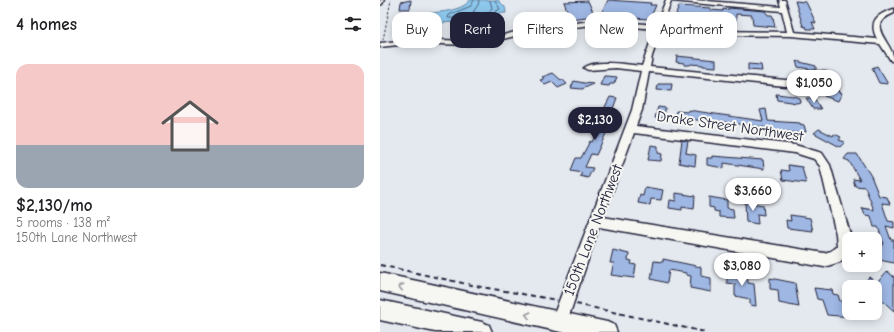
<!DOCTYPE html>
<meta charset="utf-8">
<style>
:root{--surface:#fff;--page:#f6f6f6;--text:#202124;--muted:#757577;--accent:#22223b}
body{margin:0;font-family:"Comic Neue",sans-serif;background:var(--page);color:var(--text);height:100vh;display:flex;flex-direction:column;font-size:15px;white-space:nowrap}
*{box-sizing:border-box;margin:0}
p{font-size:13px;color:var(--muted)}
.icon{flex:none;width:22px;height:22px;fill:none;stroke:currentColor;stroke-width:2;stroke-linecap:round;stroke-linejoin:round}
.map{position:relative;flex:1;overflow:hidden}
.side{display:flex;flex-direction:column;background:var(--surface);width:380px}
.side>*{flex:none}
.guide{position:absolute;left:12px;top:12px;width:380px;height:36px;display:flex;gap:8px}
.controls{position:absolute;left:462px;top:232px;display:grid;gap:8px}
.controls a{display:grid;place-items:center;width:40px;height:40px;border-radius:8px;background:var(--surface);box-shadow:0 2px 10px #0003;font-size:20px}
.price{position:absolute;translate:-50% -34px;padding:0 9px;border-radius:14px;background:#fff;color:#222;font-size:13px;line-height:26px;filter:drop-shadow(0 1px 2px #0008)}
.price::after{content:'';position:absolute;left:50%;top:24px;width:12px;height:9px;margin-left:-6px;background:inherit;clip-path:polygon(0 0,100% 0,50% 100%)}
.price.selected{background:var(--accent);color:#fff}
ul{padding:0;list-style:none}
li{display:grid;align-content:center;gap:8px;height:212px;padding:0 16px}
li span{display:grid;place-items:center;height:124px;border-radius:12px;color:#555}
li>.icon{margin-inline-start:auto}
span .icon{width:72px;height:72px;fill:#fffc;stroke-width:1}
li b{font-size:17px}
h2{display:flex;justify-content:space-between;align-items:center;height:48px;padding:0 16px;font-size:17px}
.chip{padding:0 14px;border-radius:12px;background:var(--surface);box-shadow:0 2px 10px #0003;font-size:14px;line-height:36px}
.chip.selected{background:var(--accent);color:#fff}
main{display:flex;flex:1;min-height:0}
.map>svg:first-child{display:block}
.water{fill:#8dc8ed;stroke:#6286a6}
.lines{fill:none;stroke-linecap:round;stroke-linejoin:round}
.shore{stroke:#4d6482;stroke-width:1}
.building{fill:#9eb7e3;stroke:#22223b}
.minor-casing{stroke:#22223b;stroke-width:3}
.major-casing{stroke:#22223b;stroke-width:3}
.path-far1{stroke:#22223b;stroke-width:1;stroke-dasharray:2.5 2;stroke-linecap:butt}
.path{stroke:#22223b;stroke-width:2;stroke-dasharray:5 4;stroke-linecap:butt}
.minor{fill:#f6f6f2;fill-rule:evenodd}
.major{fill:#f6f6f2;fill-rule:evenodd}
.oneway{stroke:#9797a0}
.labels{text-anchor:middle;stroke-width:4;stroke-linejoin:round;paint-order:stroke}
.street-label{font-size:15px;fill:#22223b;stroke:#f6f6f2}
</style>
<main>
<section class="side">
<h2>4 homes<svg class="icon" aria-label="filters" viewBox="0 0 24 24"><path d="M4 7h16M4 17h16"/><circle cx="9" cy="7" r="2"/><circle cx="15" cy="17" r="2"/></svg></h2>
<ul>
<li><span style="background:linear-gradient(#f6c9c9 65%,#9aa5b1 0)"><svg class="icon" aria-label="home" viewBox="0 0 24 24"><path d="M3 11l9-7 9 7M6 9v11h12V9"/></svg></span><div><b>$2,130/mo</b><p>5 rooms · 138 m²</p><p>150th Lane Northwest</p></div></li>
</ul>
</section>
<div class="map">
<svg width="514" height="332" viewBox="0 0 514 332">
<rect width="100%" height="100%" fill="#e4e9ef"/>
<filter id="ink" filterUnits="userSpaceOnUse"><feTurbulence type="fractalNoise" baseFrequency=".025" numOctaves="2"/><feDisplacementMap in="SourceGraphic" scale="8" xChannelSelector="R" yChannelSelector="G"/><feConvolveMatrix kernelMatrix="1 2 1 2 8 2 1 2 1" color-interpolation-filters="sRGB"/></filter>
<g filter="url(#ink)">
<path class="water" d="M90 0H118L125 7 126 13 110 14 119 17C112 25 95 25 86 22L96 16 78 22 34 24 22 22 24 16 26 15C41 12 80 15 90 0Z"/>
<g class="lines">
<g class="shore">
<path d="M94 0 91 6 69 15 68 18H77L87 15 99 19 112 17 115 12 120 9 115 0"/>
<path d="M99 0 98 5 93 12C102 15 106 16 112 8L110 0"/>
</g>
</g>
<g class="building">
<path d="M31 0 30 9H20L21 2Z"/>
<path d="M228 0 271 3 270 5H276L270 19 220 16Z"/>
<path d="M208 1 215 16 190 19 184 2Z"/>
<path d="M415 1 426 2 436 23 432 22 435 29H427L426 27 423 26Z"/>
<path d="M299 6 331 8 330 10 343 11V9L348 10V8L385 11 388 15H392L393 17 395 27 373 25 372 15 356 14V25L354 28 301 23 300 21 294 20Z"/>
<path d="M29 28H31L46 33 27 35 20 32Z"/>
<path d="M297 56 336 60V67L323 66V65L311 64 310 65H304V63L296 62Z"/>
<path d="M416 61 436 66V70L418 67Z"/>
<path d="M368 64 381 65 382 71 368 70Z"/>
<path d="M497 66 508 84 499 83 492 68Z"/>
<path d="M445 70 454 78 445 79 436 71Z"/>
<path d="M173 73 181 80 182 79 187 84 178 88 172 82 165 85 160 80 164 79 162 77Z"/>
<path d="M224 76H227L237 77 234 84H230L229 86 220 85Z"/>
<path d="M454 80 459 85 456 90 459 91 458 92 462 93 458 101 444 96Z"/>
<path d="M194 81 204 83 214 84 202 89 191 88Z"/>
<path d="M278 84H292L291 91 277 90Z"/>
<path d="M396 94 414 96 419 98 420 102 417 103 397 100Z"/>
<path d="M230 97 237 98 226 127H229L216 155 211 154 205 167 213 168 208 178 200 176 202 173 191 171 193 165 196 158H201L210 141 212 142 218 130 214 129Z"/>
<path d="M426 98H434L441 109H433Z"/>
<path d="M278 107 286 108 282 119 275 118Z"/>
<path d="M386 109 388 121 420 123V124L424 125 426 132 416 133 389 130 388 128 343 122H334V124L328 123V121L295 118 296 111 308 112V110L383 121 380 110Z"/>
<path d="M439 129 453 136 454 134 461 137 459 140 465 142 460 147 434 133Z"/>
<path d="M302 140 308 141 306 153 316 155 315 166 299 163Z"/>
<path d="M271 145 278 146V153L282 154 281 161 268 160Z"/>
<path d="M468 154H477L491 176 499 196 507 197 510 204 502 203 508 221 514 222V228L506 226 511 240H514V263L499 260 495 245 503 246 502 244H504L498 227H494L491 216 485 215 482 208 494 210 485 187 475 186 473 179 480 180 469 161 464 159Z"/>
<path d="M332 156 383 160 384 169 344 163V168L327 165V158H332Z"/>
<path d="M408 165 422 167 426 183 403 180 401 170 409 171Z"/>
<path d="M265 187 283 190 281 200 271 199 270 205 258 203 260 195 263 196Z"/>
<path d="M296 193 315 196 314 209 302 207V210L289 208 290 200 296 201Z"/>
<path d="M329 197 347 200V208L353 209 354 218 339 217V212L334 211V208L329 207Z"/>
<path d="M365 202 383 205 384 215 377 214 378 224 366 222Z"/>
<path d="M410 215 430 218 433 231 407 228 406 220 411 221Z"/>
<path d="M233 250 249 254 248 260 252 261 251 264 256 265 254 278 231 275 234 263H230Z"/>
<path d="M283 259 321 267V276L331 278V292L310 288 311 276 306 275V273L289 270 287 283 271 279 274 261 283 262Z"/>
<path d="M347 271 363 274V278L368 279V283L374 284 376 306 370 305V299L355 296V284L347 283Z"/>
<path d="M507 271 514 277V311L495 294V287H481L489 277 497 283Z"/>
<path d="M390 278 415 283 419 307 399 303 398 290 390 289Z"/>
<path d="M434 288 452 290 453 294 458 295 460 301H465L471 317 447 315 442 300 437 299Z"/>
</g>
<g class="lines">
<g class="minor-casing">
<g id="minor">
<path d="M0 0H4L2 4 0 5Z"/>
<path d="M286 0H314L401 7 399 0H405L414 32 497 39C488 21 497 14 514 9V13C482 26 514 42 514 61H511L500 44 411 36 333 35 281 30 272 56 270 67 405 80H418L422 82 418 84 405 86 269 72 262 110 256 126 415 145 442 153 450 165 470 234 469 253 460 262 444 267 219 227 187 322 185 328 179 330 173 328 171 322 252 110 261 71 236 68 208 70 204 68C215 59 248 65 262 66L275 29 220 24 147 33 103 44 86 45 37 43 0 47V43L37 39 86 41 103 40 147 29 220 20 276 25ZM291 1 402 11 407 32 333 31 282 26ZM254 133 415 153 434 159 440 166 456 234 457 246 451 251 444 253 223 217Z"/>
</g>
</g>
<g class="major-casing">
<g id="major">
<path d="M0 273 227 322 234 325 237 332H181L0 291Z"/>
<path d="M0 300 102 322 109 325 112 332H55L0 320Z"/>
</g>
</g>
<path class="path-far1" d="M3 40 11 0"/>
<g class="path">
<path d="M0 265 96 286 177 300"/>
<path d="M196 304 325 332"/>
</g>
<use href="#minor" class="minor"/>
<use href="#major" class="major"/>
</g>
<defs><path id="oneway-chevron" d="M-2-3.5L2.5 0L-2 3.5" fill="none" stroke-width="1.6" stroke-linecap="round" stroke-linejoin="round"/></defs>
<g class="oneway">
<use href="#oneway-chevron" transform="translate(21 287) rotate(-168)"/>
<use href="#oneway-chevron" transform="translate(148 315) rotate(-167)"/>
</g>
</g>
<g class="labels">
<g class="street-label">
<text transform="translate(350 126) rotate(8)" y="5">Drake Street Northwest</text>
<text transform="translate(213 230) rotate(-69)" y="5">150th Lane Northwest</text>
</g>
</g>
</svg>
<div class="controls">
<a>+</a>
<a>−</a>
</div>
<b class="price" style="left:434px;top:104px">$1,050</b>
<b class="price selected" style="left:215px;top:141px">$2,130</b>
<b class="price" style="left:373px;top:212px">$3,660</b>
<b class="price" style="left:362px;top:287px">$3,080</b>
<div class="guide">
<a class="chip">Buy</a>
<a class="chip selected">Rent</a>
<a class="chip">Filters</a>
<a class="chip">New</a>
<a class="chip">Apartment</a>
</div>
</div>
</main>
